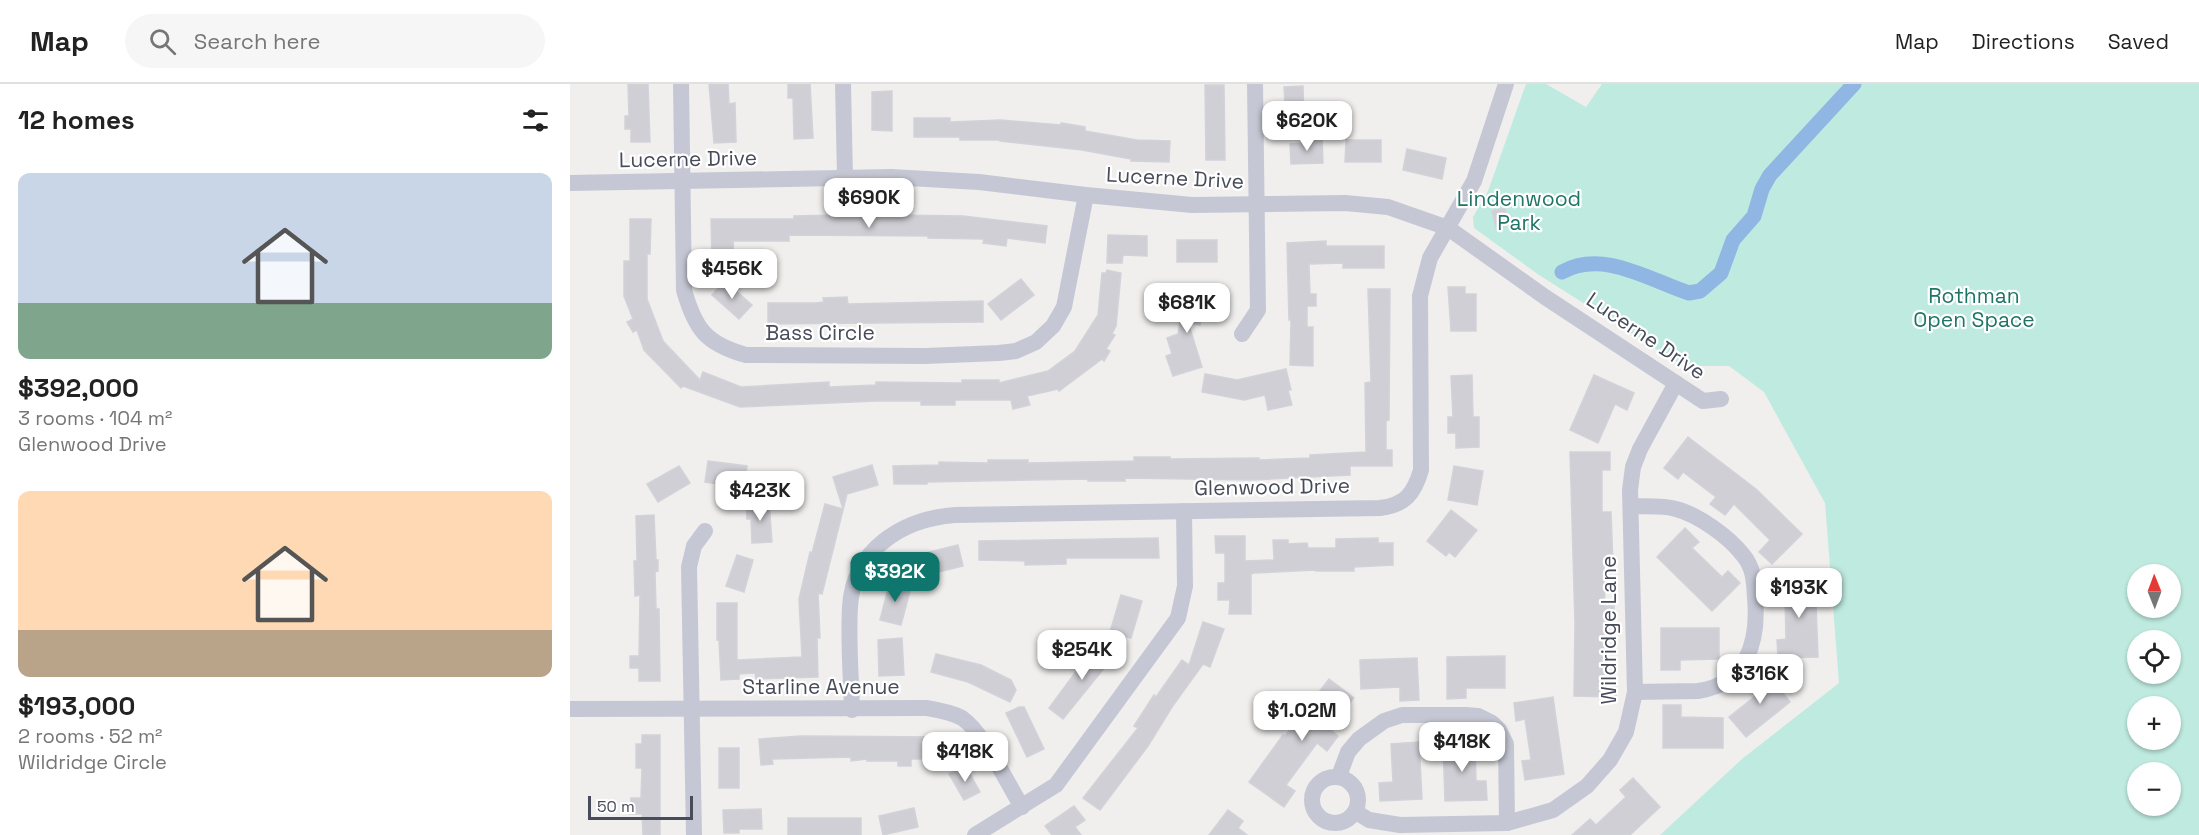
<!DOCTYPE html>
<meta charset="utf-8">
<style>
:root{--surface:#fff;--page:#f6f6f6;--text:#222;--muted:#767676;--line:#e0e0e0;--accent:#0f766e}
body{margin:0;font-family:"Space Grotesk",sans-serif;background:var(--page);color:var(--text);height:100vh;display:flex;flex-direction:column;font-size:22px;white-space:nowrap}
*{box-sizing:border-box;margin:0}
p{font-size:20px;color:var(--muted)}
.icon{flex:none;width:33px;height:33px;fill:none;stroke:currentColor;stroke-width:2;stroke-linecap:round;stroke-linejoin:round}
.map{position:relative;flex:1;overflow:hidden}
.side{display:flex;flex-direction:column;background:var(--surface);width:570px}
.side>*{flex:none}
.needle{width:39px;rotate:359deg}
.fabs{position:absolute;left:1557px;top:480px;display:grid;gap:12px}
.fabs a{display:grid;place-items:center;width:54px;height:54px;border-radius:50%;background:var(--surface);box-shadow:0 2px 4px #0004;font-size:30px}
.scale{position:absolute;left:18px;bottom:15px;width:105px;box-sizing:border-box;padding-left:6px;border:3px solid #484b59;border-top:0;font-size:16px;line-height:21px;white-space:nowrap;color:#484b59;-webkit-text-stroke:4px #fff;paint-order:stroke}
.price{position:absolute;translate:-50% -51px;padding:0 14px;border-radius:12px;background:#fff;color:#222;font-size:20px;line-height:39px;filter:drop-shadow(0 2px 3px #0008)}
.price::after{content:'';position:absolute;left:50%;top:36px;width:18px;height:14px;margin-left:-9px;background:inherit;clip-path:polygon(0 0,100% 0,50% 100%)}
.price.active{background:var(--accent);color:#fff}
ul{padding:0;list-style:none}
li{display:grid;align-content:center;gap:12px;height:318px;padding:0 18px}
li span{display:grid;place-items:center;height:186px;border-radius:12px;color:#555}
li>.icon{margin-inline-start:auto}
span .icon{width:108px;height:108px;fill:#fffc;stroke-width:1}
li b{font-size:26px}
h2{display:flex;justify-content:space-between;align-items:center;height:72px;padding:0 18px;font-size:26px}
header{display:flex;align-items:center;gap:36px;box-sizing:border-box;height:84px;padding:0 30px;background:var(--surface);border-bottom:2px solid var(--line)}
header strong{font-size:28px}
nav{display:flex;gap:33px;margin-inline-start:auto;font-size:21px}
.search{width:420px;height:54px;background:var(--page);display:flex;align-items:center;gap:15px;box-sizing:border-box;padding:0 21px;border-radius:33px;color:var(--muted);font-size:22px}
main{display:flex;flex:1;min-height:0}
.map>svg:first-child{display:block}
.green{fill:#bfeadf;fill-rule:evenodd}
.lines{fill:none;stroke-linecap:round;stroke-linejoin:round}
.canal{stroke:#90b6e4;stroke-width:15}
.building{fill:#cfcfd5;stroke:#d2d2d9;stroke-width:1.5}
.minor{stroke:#c5c8d4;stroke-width:16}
.labels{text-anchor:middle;stroke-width:4.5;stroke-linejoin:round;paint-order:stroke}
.street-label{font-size:21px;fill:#484b59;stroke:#fff}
.park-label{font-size:21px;fill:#1f7466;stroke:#fff}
</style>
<header>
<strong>Map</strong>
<div class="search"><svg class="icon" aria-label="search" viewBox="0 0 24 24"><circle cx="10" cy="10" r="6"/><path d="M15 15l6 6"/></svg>Search here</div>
<nav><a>Map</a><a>Directions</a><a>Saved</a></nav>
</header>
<main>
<section class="side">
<h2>12 homes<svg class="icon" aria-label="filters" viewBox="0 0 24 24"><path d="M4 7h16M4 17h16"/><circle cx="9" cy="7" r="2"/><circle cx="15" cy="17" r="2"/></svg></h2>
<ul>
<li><span style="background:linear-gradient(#c9d6e8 70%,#7fa58c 0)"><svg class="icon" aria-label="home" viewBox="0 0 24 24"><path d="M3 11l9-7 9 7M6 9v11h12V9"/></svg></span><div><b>$392,000</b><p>3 rooms · 104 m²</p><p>Glenwood Drive</p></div></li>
<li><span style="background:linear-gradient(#ffd9b3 75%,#b9a48a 0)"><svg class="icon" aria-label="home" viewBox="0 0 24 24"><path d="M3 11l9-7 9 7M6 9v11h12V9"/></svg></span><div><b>$193,000</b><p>2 rooms · 52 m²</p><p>Wildridge Circle</p></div></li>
</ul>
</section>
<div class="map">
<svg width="1629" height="751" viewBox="0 0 1629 751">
<rect width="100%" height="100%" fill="#f0efee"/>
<path class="green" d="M956 0H976L1016 23 1032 0H1629V751H1090L1172 675 1269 599 1255 419 1194 308 1159 282H1113L969 191 904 144 903 133 918 107ZM1568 490H1600V524H1568ZM1568 556H1600V590H1568ZM1568 622H1600V656H1568ZM1568 688H1600V722H1568Z"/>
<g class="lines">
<path class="canal" d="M992 188C1033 165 1079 196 1119 209L1130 207 1151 189 1163 156 1184 132 1192 105 1200 91 1284 0"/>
</g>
<g class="building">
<path d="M58 0H78L80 58H61V45H55V32H59Z"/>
<path d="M139 0H158L159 20 165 19 166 58 144 59Z"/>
<path d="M218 0H240L243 54 224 55 223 14H218Z"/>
<path d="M635 1H654L655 76H636Z"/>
<path d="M733 2 734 37 716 38 714 3Z"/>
<path d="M322 7V47L302 46V8Z"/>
<path d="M344 34H380V38L431 36 491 41V39L515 43V47L567 56 600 57 599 78 561 77V75L512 66 430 57V56H390V53H344Z"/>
<path d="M752 53 753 79 721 80 720 60 736 59V54Z"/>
<path d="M776 56H811V78H775Z"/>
<path d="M837 65 876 74 872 95 833 86Z"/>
<path d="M935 124 939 141 926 144 922 127Z"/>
<path d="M266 130 393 132 477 142 475 159 437 154 436 162 413 159 414 155 358 154V152L219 151V157H163L164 174 142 175 141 135H224V132L266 131Z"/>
<path d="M60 135H81L80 170H77V215L93 257 130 296 133 288 171 303 259 298V303L306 301V298L392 299V296H429V299L478 287 505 267 528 231 532 189H536L537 186 551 189 546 242 542 250 545 251 536 265 540 267 534 277 532 275 489 307 488 305 457 312 460 321 443 325 441 316H385V321H351V317H306L170 323 113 302 111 304 74 266 67 246 63 248 57 238 63 235 54 212V177H60Z"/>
<path d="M538 151 577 152V172L553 171 552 179H537Z"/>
<rect x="607" y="156" width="40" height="22"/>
<path d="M756 157V162H814V184H773V179L739 180 740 210H746V222H737V243H743V282L720 281 721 236H719L717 159Z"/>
<path d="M451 195 464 211 431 236 418 220Z"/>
<path d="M155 197 182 221 169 235 142 211Z"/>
<path d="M617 201 637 205 630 241 618 238 632 283 603 292 596 272 602 270 597 254 608 250Z"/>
<path d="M878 203H895V210H906V247H881Z"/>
<path d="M798 205H820L819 336 816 337V366H822V382H780V391L683 396 555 394V397H518V395L357 398V400H324L323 382 369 381V378L418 379V376H458V379L564 377V373H600V375L689 374V376L740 374V371L796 368 795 299 801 298Z"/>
<path d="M277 213 278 220 413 217V238L198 240V219H246L254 218 253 214Z"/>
<path d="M716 285 721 306H718L722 321 698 326 695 311 674 316 632 308 635 290 667 296Z"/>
<path d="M902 291 903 333H909V363L886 364V349H878V333H883L881 292Z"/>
<path d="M1024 291 1064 309 1057 326 1045 320 1028 359 1000 346Z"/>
<path d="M1118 353 1186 405 1232 450 1202 480 1189 468 1200 456 1164 420 1155 431 1140 420 1146 413 1113 388 1108 395 1094 384Z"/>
<path d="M1000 368H1040V386H1032V428H1041L1043 481H1034L1035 522H1044V539L1037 540 1036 594H1047L1046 613 1004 612 1005 540Z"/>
<path d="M138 377 177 382 174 404 135 398Z"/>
<path d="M302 381 308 401 277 410 252 510 248 509 250 554H247L248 593 186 595 185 589 169 590V595L151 596 149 556H147V519H167V576L232 573 229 515 240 468 242 469 255 420 273 425 263 393Z"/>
<path d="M109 382 120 399 88 418 77 400Z"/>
<path d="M884 382 913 387 907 421 878 416Z"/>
<path d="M199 418 202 458 182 459 181 435H177L176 420Z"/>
<path d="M881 426 907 446 885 473 879 468 876 472 857 457Z"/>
<path d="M84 431 86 476H88V487L85 488 86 525H89L90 597H69V584H60V572H69L70 511 65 512 64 477H67L66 432Z"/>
<path d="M1115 444 1129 458 1122 464 1152 493 1158 487 1170 499 1142 527 1087 473Z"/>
<path d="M645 452H675V477L704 476 703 456H718V460L737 459 738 464H766V455L808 454V459H823V481L784 483V487H746V486L684 489 681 490V530H659L660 516H648V499H655V469H646Z"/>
<path d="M588 454 589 474H496V480L455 481V477L409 476V457Z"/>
<path d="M388 461 393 482 356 491 351 470Z"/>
<path d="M167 471 183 476 174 508 156 502Z"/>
<path d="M1245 495 1248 573 1208 574 1207 556 1216 555 1215 514H1206L1205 497Z"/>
<path d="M320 497 341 503 331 541 310 536Z"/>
<path d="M551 511 572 517 561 554 540 548Z"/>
<path d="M633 538 654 545 640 583 633 580 602 623 578 662 530 726 513 714 568 644 564 642 584 611 586 613 612 576 619 581Z"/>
<path d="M1091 544H1149V575L1110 576V586H1091Z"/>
<path d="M332 554 334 591 309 592 308 556Z"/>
<path d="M527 559 544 572 493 635 479 624Z"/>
<path d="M366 570 411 581 441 596 446 606 440 618 398 598 361 588Z"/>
<path d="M935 572V604H896V614L877 615V573Z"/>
<path d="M847 574 849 616 830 617V603L791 605 790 576Z"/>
<path d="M1194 585 1220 618 1176 653 1159 633 1189 609 1179 596Z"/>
<path d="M759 595 784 614 760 645 768 652 757 667 747 659 716 701 725 707 714 723 679 698 713 651 715 652Z"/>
<path d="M983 613 994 690 955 696 952 677 961 676 955 635 946 637 944 619Z"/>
<path d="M1093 621H1111V633L1153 634V664H1093Z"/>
<path d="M449 623H454L474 665 457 673 436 629Z"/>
<path d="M72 651H90V751H73L72 730H60L61 714H71L72 684H66V660H72Z"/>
<path d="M231 652 368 653V675H341V682H328V677H297V675L281 677V673L202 675 203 680 191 681 189 655Z"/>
<path d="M849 658 852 715 810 717 809 699 823 698 821 660Z"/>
<path d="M905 658 906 697H916L917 716 875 717 873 659Z"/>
<rect x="149" y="664" width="20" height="40"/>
<path d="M395 681 410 708 394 716 379 690Z"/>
<path d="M1063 694 1090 723 1060 751H1002L1020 735 1026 741 1056 713 1050 706Z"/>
<path d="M504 722 515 736 505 743 511 751H482L475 742Z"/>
<path d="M344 724 348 743 313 751 309 732Z"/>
<path d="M191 725 192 745H169V749H154L153 726Z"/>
<path d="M658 726 673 737 668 744 677 751H639Z"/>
<rect x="218" y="734" width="73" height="17"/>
</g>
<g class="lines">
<g class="minor">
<path d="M111 0 114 206C125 245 136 260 176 271L355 272 429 269 446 267 466 258 483 242 494 223 516 111"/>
<path d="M273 0 275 93"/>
<path d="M0 99 321 93 409 98 516 111 622 121 775 119 818 123 878 144 975 213 1133 317 1151 315"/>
<path d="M672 250 688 226 685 0"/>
<path d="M1061 422C1075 423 1092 421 1106 425 1129 431 1159 453 1173 471 1184 484 1184 498 1185 514 1189 557 1177 600 1128 607L1065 608"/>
<path d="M0 625 356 624C368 626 381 628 392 634 414 649 437 699 452 723"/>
<path d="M282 626C281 592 278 557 280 523 283 466 332 435 385 431L810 424C835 421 844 410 851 386L850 212 860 174 904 97 936 0"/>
<path d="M769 692 778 668 789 655 814 637 832 631H896L908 632 922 639 929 646 936 660 937 739"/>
<circle cx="765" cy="716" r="23"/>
<path d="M786 728 799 736 830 741 937 739 983 726 1017 702 1040 676 1056 648 1065 608 1060 406 1063 383 1070 365 1106 299"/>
<path d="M124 751 119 483 124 462 135 447"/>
<path d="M405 751 486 701 608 534 615 502 614 427"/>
</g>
</g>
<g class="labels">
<g class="street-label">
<text transform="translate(118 75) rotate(-1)" y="7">Lucerne Drive</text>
<text transform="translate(605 94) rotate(3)" y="7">Lucerne Drive</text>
<text x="250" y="256">Bass Circle</text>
<text transform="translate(1076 252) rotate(34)" y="7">Lucerne Drive</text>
<text transform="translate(702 403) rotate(-1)" y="7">Glenwood Drive</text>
<text transform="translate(1039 546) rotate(-90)" y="7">Wildridge Lane</text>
<text x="251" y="610">Starline Avenue</text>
</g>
<g class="park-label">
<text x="949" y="122">Lindenwood<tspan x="949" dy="24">Park</tspan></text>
<text x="1404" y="219">Rothman<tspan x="1404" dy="24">Open Space</tspan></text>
</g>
</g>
</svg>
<div class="fabs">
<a><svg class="needle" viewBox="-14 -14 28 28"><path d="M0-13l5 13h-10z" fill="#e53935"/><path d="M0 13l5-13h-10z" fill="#767676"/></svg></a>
<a><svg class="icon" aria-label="locate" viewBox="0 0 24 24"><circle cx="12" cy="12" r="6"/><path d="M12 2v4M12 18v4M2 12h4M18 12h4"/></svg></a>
<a>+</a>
<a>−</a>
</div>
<div class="scale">50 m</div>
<b class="price" style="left:737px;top:68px">$620K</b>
<b class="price" style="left:299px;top:145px">$690K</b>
<b class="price" style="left:162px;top:216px">$456K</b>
<b class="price" style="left:617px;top:250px">$681K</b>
<b class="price" style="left:190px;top:438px">$423K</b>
<b class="price active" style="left:325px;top:519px">$392K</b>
<b class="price" style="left:1229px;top:535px">$193K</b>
<b class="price" style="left:512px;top:597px">$254K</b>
<b class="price" style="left:1190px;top:621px">$316K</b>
<b class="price" style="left:732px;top:658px">$1.02M</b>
<b class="price" style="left:892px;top:689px">$418K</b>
<b class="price" style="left:395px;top:699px">$418K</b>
</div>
</main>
